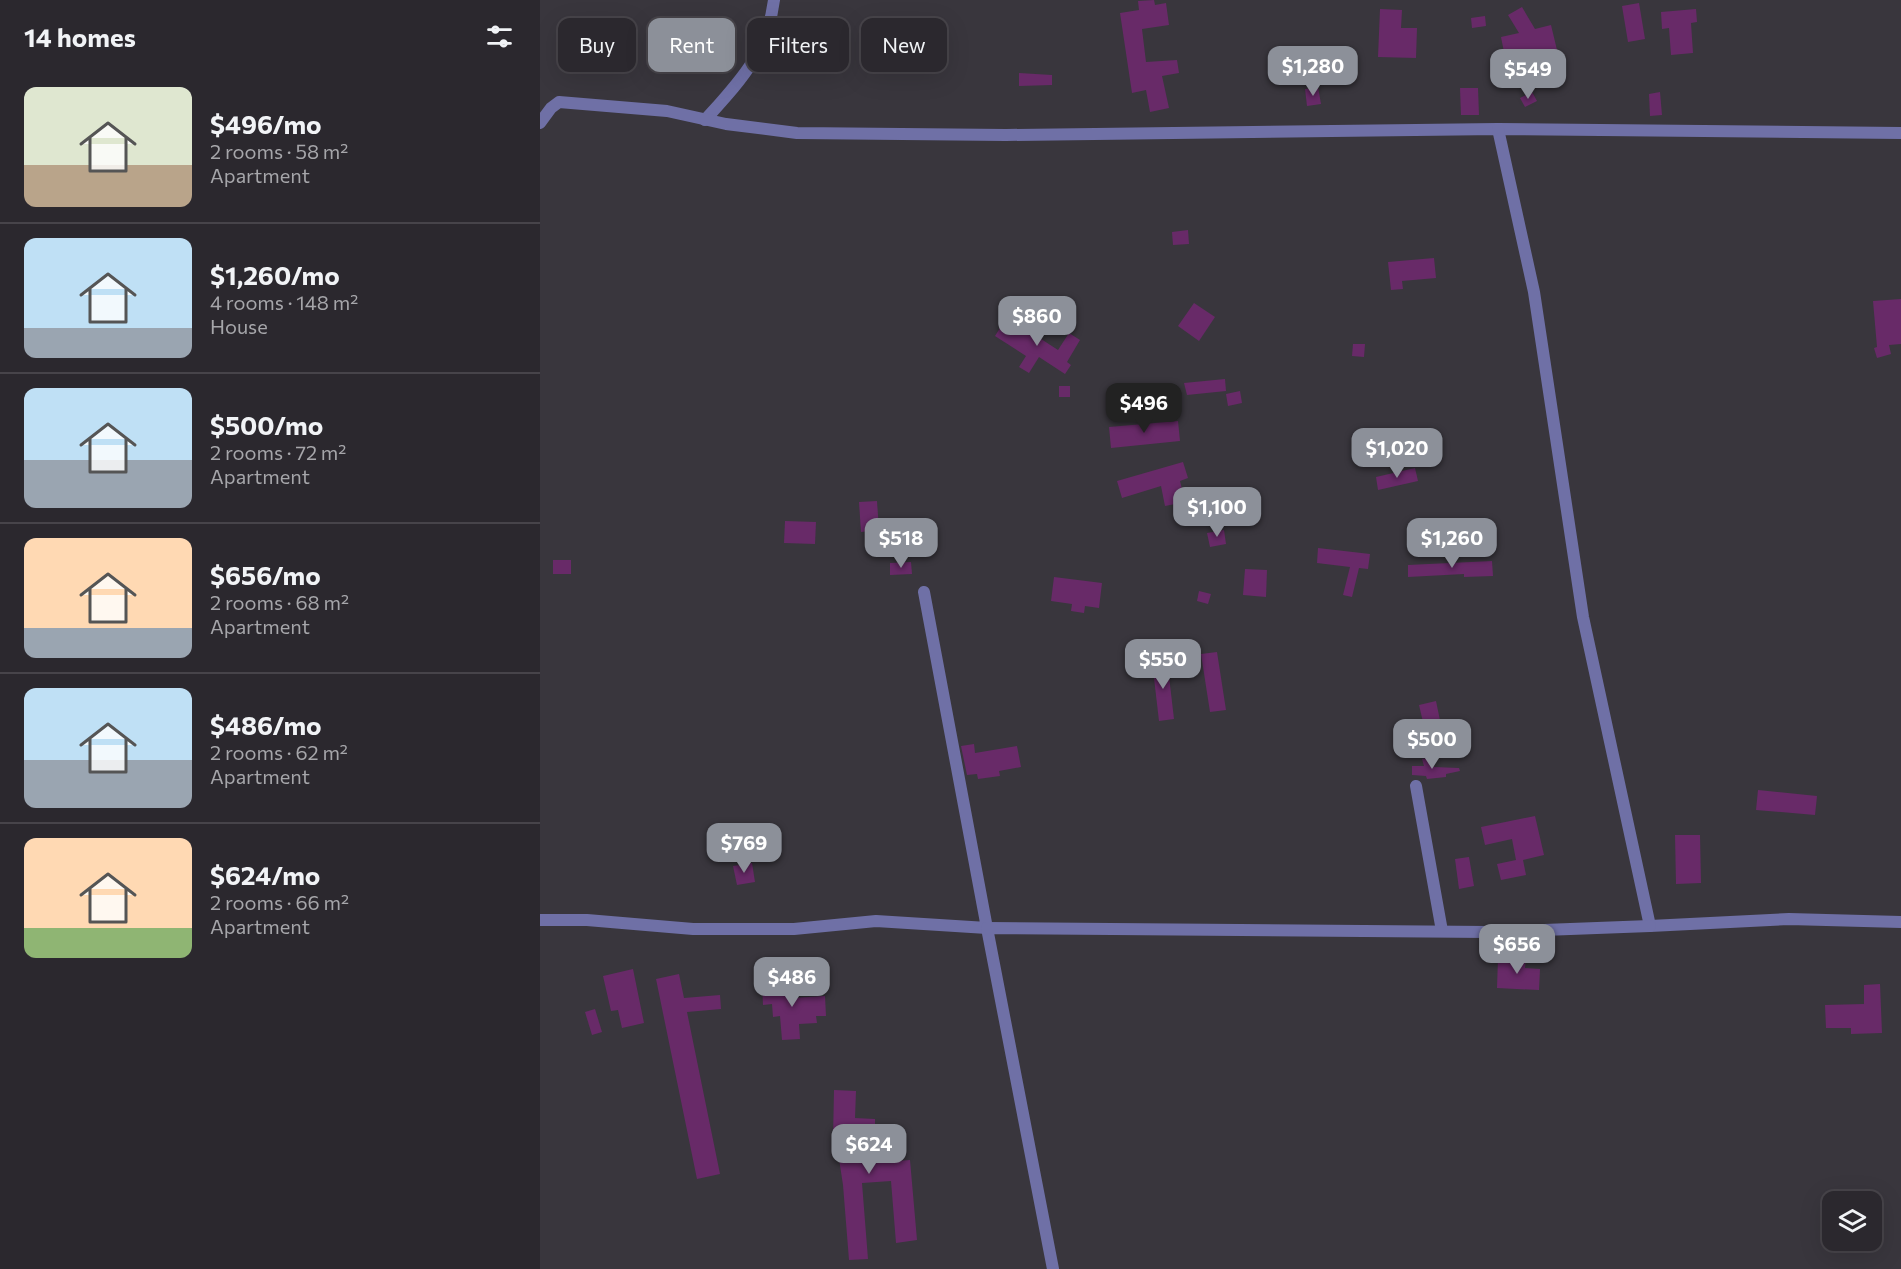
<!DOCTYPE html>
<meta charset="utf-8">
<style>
:root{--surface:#2b282e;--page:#37343a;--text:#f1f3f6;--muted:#a6a6aa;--line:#47444a;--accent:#8c9099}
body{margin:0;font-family:Commissioner,sans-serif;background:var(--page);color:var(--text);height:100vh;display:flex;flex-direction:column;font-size:22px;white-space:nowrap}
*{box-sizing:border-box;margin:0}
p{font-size:20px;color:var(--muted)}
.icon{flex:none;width:33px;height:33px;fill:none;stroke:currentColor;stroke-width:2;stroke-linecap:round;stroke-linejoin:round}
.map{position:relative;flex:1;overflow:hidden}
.drawer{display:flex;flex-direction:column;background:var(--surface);width:540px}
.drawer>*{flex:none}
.banner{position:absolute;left:18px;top:18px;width:570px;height:54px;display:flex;gap:12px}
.controls{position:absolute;left:1282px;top:1191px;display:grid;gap:12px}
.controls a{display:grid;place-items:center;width:60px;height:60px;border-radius:12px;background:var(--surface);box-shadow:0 6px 24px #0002,0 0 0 2px var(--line);font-size:30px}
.price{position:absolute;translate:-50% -51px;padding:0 14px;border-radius:12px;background:var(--accent);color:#fff;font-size:20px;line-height:39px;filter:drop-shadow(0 2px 3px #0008)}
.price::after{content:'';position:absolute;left:50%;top:36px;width:18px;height:14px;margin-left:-9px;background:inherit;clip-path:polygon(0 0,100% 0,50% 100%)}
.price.current{background:#222;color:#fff}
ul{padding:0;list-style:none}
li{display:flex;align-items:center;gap:18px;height:150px;padding:0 24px}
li+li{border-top:2px solid var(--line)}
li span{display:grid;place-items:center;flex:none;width:168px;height:120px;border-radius:12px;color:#555}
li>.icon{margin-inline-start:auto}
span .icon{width:72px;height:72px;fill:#fffc;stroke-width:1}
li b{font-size:26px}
h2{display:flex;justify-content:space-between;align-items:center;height:72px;padding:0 24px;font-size:26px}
.pill{padding:0 21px;border-radius:12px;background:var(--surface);box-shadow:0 6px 24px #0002,0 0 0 2px var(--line);font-size:21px;line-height:54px}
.pill.current{background:var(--accent);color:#fff}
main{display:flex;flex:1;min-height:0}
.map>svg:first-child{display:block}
.building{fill:#682a68}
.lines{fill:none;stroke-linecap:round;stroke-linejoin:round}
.minor{stroke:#6f70a6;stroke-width:12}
</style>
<main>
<section class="drawer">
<h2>14 homes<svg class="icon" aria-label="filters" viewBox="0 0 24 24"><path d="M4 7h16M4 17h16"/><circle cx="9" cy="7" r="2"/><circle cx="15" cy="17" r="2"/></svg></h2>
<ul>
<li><span style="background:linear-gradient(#dfe7d0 65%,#b9a48a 0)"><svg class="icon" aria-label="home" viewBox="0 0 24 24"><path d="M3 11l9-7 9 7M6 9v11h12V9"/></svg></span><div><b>$496/mo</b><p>2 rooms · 58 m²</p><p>Apartment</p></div></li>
<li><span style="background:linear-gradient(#bfe0f5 75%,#9aa5b1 0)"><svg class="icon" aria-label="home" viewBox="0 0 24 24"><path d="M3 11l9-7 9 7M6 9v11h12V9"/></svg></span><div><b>$1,260/mo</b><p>4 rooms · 148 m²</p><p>House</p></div></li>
<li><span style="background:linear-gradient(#bfe0f5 60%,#9aa5b1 0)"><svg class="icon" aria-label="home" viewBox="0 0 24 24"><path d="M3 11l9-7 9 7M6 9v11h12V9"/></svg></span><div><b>$500/mo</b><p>2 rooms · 72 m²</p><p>Apartment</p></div></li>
<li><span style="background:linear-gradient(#ffd9b3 75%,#9aa5b1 0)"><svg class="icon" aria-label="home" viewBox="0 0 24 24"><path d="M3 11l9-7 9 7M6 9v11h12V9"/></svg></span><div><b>$656/mo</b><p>2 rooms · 68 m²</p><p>Apartment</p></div></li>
<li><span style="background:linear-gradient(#bfe0f5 60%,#9aa5b1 0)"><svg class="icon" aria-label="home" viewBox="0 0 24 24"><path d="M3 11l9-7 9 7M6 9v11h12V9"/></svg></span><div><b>$486/mo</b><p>2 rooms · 62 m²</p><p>Apartment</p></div></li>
<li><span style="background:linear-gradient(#ffd9b3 75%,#8fb573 0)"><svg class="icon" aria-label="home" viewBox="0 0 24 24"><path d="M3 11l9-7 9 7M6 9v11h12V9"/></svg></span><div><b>$624/mo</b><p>2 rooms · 66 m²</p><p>Apartment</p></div></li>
</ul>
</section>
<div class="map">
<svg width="1361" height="1269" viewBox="0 0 1361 1269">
<rect width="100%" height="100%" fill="#39363d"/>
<g class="building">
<path d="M614 0 615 5 626 3 629 25 602 29 606 62 637 60 639 73 622 76 629 108 610 112 606 90 592 93 580 13 599 10 598 1Z"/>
<path d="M1099 3 1105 39 1088 42 1082 6Z"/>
<path d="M982 7 995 29 1011 25 1017 50 986 58 985 52 965 57 961 37 979 33 968 15Z"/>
<path d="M840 9 862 10 861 28H877L876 58 838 57Z"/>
<path d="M1156 9 1157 22 1151 23 1153 53 1131 55 1129 28 1122 29 1121 12Z"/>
<path d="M945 16 946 26 932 28 931 18Z"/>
<path d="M479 73 512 75V85L479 86Z"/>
<path d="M778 87 781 104 767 106 765 89Z"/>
<path d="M920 88H938L939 115H921Z"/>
<path d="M992 92 997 101 985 107 980 98Z"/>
<path d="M1120 92 1122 115 1110 116 1109 94Z"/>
<path d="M648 230 649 244 633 245 632 232Z"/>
<path d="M894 258 896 278 862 281 863 289 851 290 848 262Z"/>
<path d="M1361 299V344L1349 345 1351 354 1337 358 1334 348 1337 347 1333 301Z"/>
<path d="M654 303 675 317 659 341 638 326Z"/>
<path d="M467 317 518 350 529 333 540 340 527 362 531 365 525 374 499 357 489 373 479 367 486 356 455 336Z"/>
<path d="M813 344H825L824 357 812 356Z"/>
<path d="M685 379 686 391 647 395 644 383Z"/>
<rect x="519" y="386" width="11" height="11"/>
<path d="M700 391 702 403 688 406 686 394Z"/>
<path d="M638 421 640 441 571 448 569 427Z"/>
<path d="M643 462 648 478 640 481 645 502 625 506 621 486 582 498 577 481Z"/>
<path d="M875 468 878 481 838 490 836 477Z"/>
<path d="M337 501 339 530 321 532 319 502Z"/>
<path d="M245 521 276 522 275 544 244 543Z"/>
<path d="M684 530 686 544 670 547 667 533Z"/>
<path d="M778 548 830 554 828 569 819 568 812 597 803 595 810 567 777 563Z"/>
<rect x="13" y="560" width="18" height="14"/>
<path d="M952 561 953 576 924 577V574L868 577V565Z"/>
<path d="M371 562 372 574 350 575V563Z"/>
<path d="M705 569 727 570 726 597 703 595Z"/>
<path d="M514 577 562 583 559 608 545 606 544 613 531 611 532 604 511 601Z"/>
<path d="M659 591 671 594 668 604 657 601Z"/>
<path d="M677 652 686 710 670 712 661 654Z"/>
<path d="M627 659 634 719 619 721 612 661Z"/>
<path d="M896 701 903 735 887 739 879 705Z"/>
<path d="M434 744 435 753 477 746 481 767 459 771 460 776 438 779 437 774 427 775 421 746Z"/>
<path d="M892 757 894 767 919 768 920 771 906 774V777L887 779 886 776 872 775V766H884L882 759Z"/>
<path d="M1218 790 1277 796 1275 815 1216 810Z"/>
<path d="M995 816 1004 855 983 860 986 875 961 880 957 864 976 860 972 839 945 845 941 827Z"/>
<path d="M1135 835H1160L1161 883 1136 884Z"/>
<path d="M929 857 934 886 919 889 915 859Z"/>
<path d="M212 863 215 882 197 885 193 866Z"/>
<path d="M958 958 986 959 985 968 1000 969 999 990 957 988Z"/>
<path d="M93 969 104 1023 82 1028 78 1010 71 1011 63 976Z"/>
<path d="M139 974 144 998 180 995 181 1009 147 1012 180 1174 157 1179 116 979Z"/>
<path d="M251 982 252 998 285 996 286 1016H276L277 1023 259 1024 260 1039 242 1040 240 1016 233 1017 232 1004 223 1005 222 984Z"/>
<path d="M1340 984 1342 1033 1311 1034V1028H1286L1285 1005 1324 1004V985Z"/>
<path d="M55 1009 62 1032 52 1035 45 1012Z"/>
<path d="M294 1090 316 1091 315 1118 335 1119V1144H341L343 1162 370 1160 377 1240 356 1243 351 1181 322 1183 328 1259 309 1260 303 1185 296 1139H293Z"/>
</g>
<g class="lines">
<g class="minor">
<path d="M165 120C200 81 227 54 234 0"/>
<path d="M0 123 11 108 19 102 127 111 186 124 257 133 466 135 958 129 1361 133"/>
<path d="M958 129 994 292 1043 617 1110 926 1249 919 1361 922"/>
<path d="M876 786 902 931"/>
<path d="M0 920H47L153 929H254L336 921 447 928 384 592"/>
<path d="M513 1269 447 928 948 932 1110 926"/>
</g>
</g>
</svg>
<div class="controls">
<a><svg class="icon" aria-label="layers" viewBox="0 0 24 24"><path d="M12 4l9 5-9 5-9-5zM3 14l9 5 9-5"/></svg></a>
</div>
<b class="price" style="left:773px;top:97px">$1,280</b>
<b class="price" style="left:988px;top:100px">$549</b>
<b class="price" style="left:497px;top:347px">$860</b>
<b class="price current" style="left:604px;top:434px">$496</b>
<b class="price" style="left:857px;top:479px">$1,020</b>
<b class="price" style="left:677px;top:538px">$1,100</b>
<b class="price" style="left:361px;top:569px">$518</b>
<b class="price" style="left:912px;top:569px">$1,260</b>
<b class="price" style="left:623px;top:690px">$550</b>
<b class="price" style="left:892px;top:770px">$500</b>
<b class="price" style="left:204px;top:874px">$769</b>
<b class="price" style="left:977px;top:975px">$656</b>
<b class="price" style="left:252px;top:1008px">$486</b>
<b class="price" style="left:329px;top:1175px">$624</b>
<div class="banner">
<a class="pill">Buy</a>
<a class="pill current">Rent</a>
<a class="pill">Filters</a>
<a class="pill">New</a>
</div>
</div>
</main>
